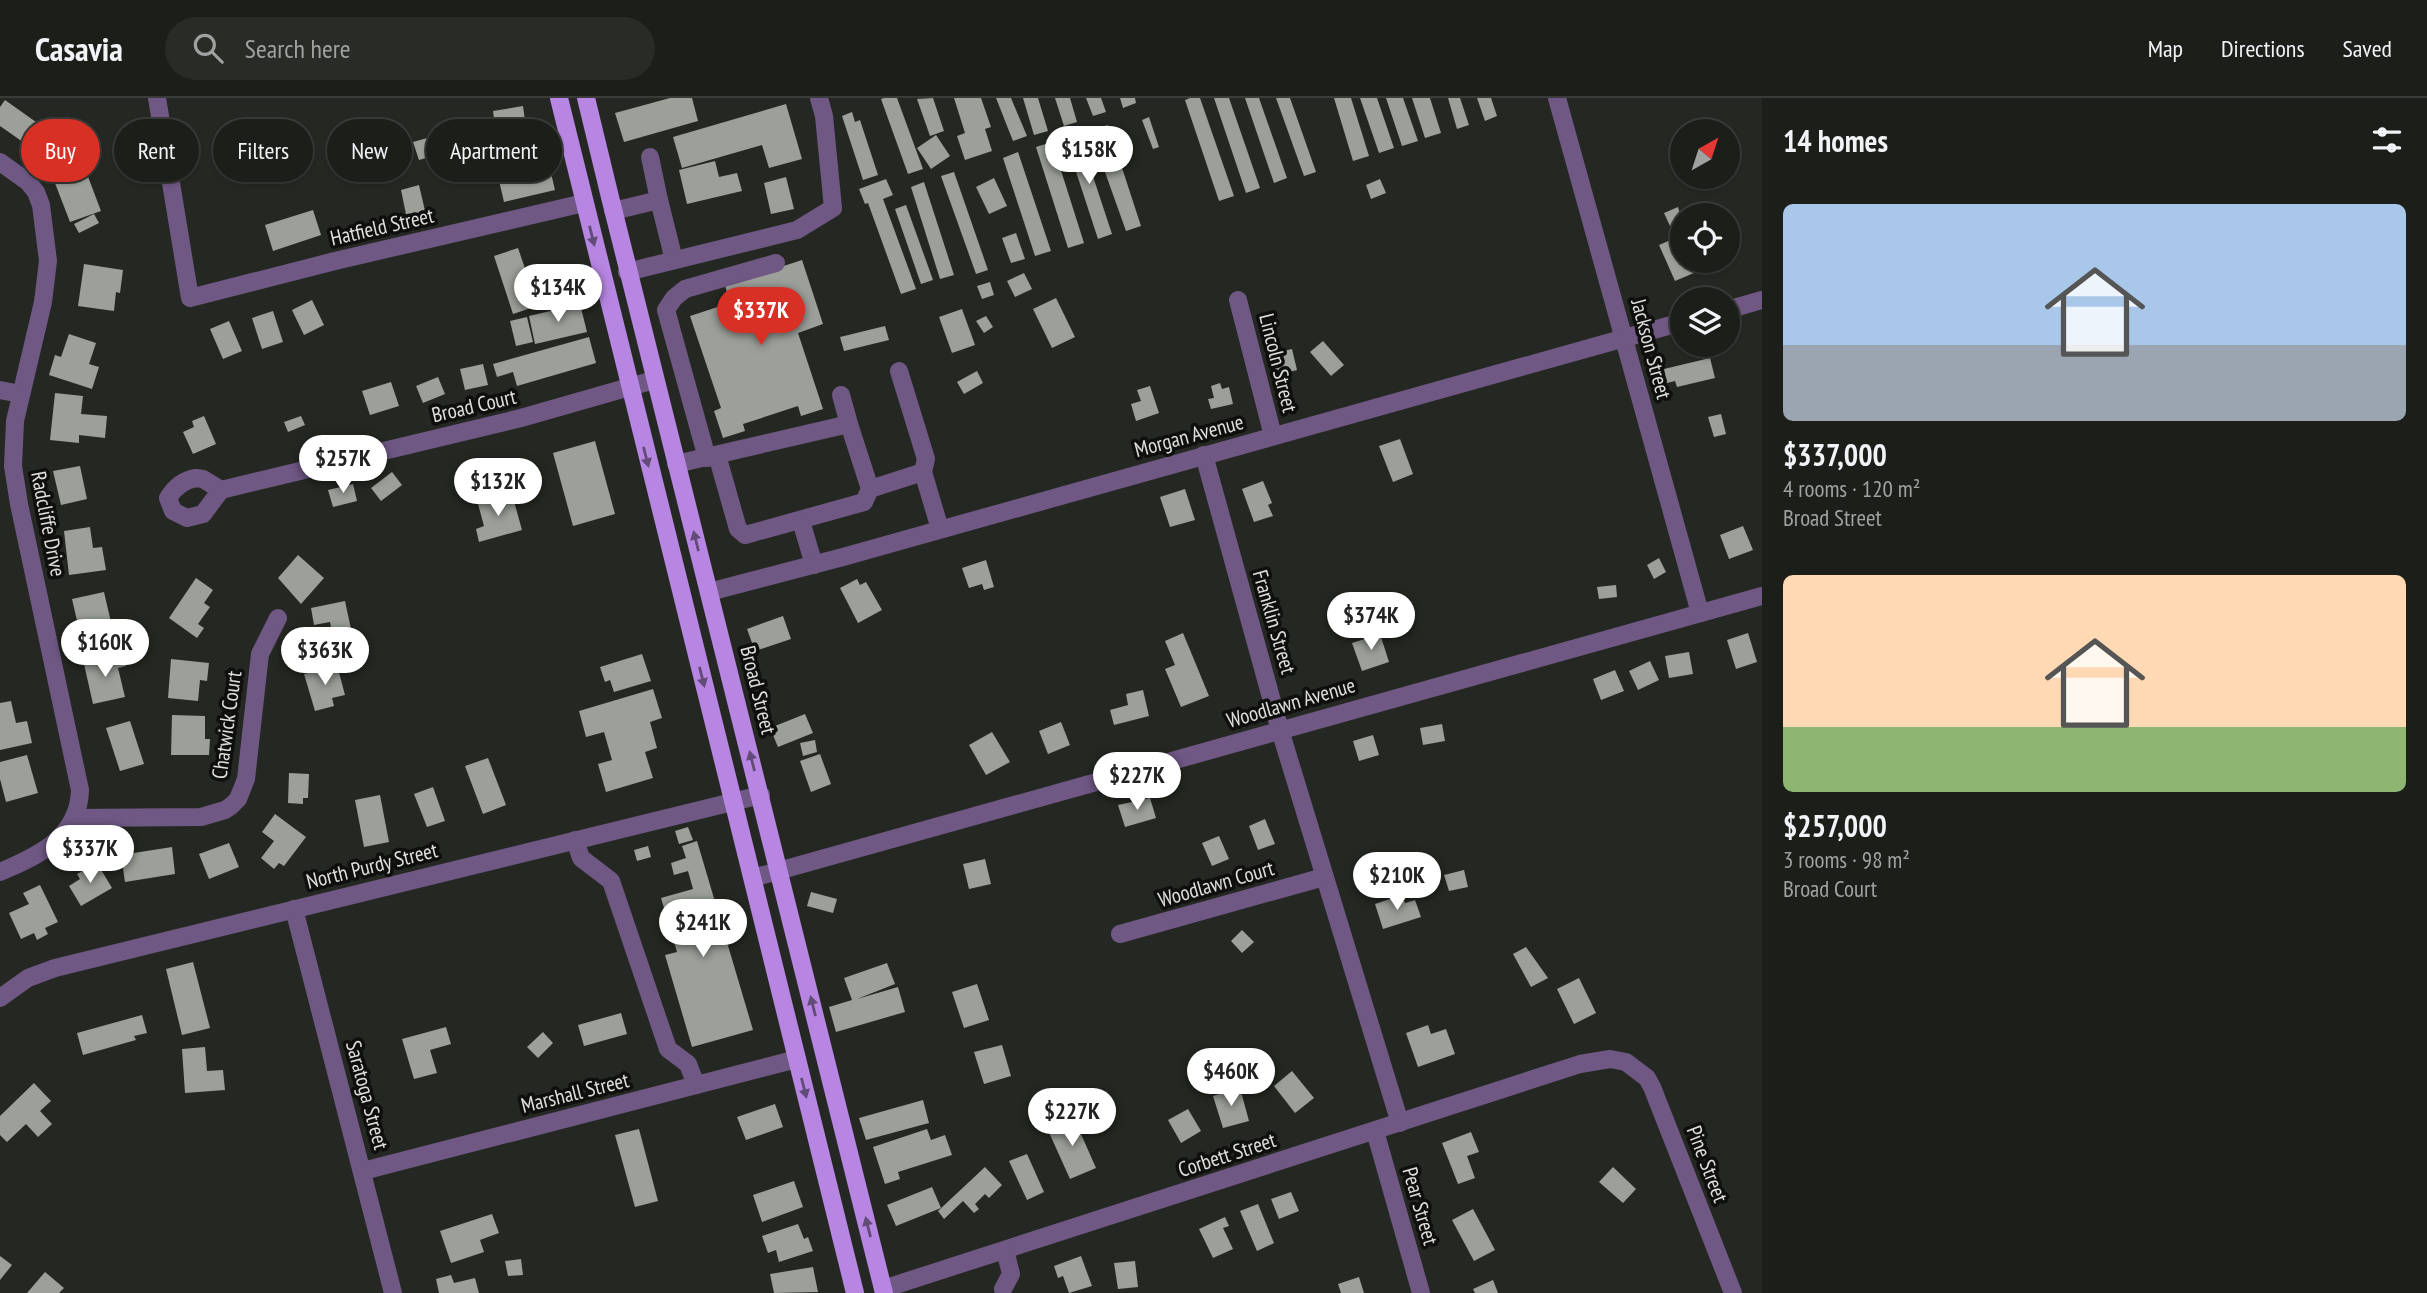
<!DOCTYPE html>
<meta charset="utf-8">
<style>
:root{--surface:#1c1e1a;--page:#292b27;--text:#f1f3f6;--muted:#a0a2a2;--line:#3a3c39;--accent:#d93025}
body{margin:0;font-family:"PT Sans Narrow",sans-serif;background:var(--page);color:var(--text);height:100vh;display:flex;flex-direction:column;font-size:26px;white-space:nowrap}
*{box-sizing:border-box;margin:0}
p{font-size:23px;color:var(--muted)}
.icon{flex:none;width:38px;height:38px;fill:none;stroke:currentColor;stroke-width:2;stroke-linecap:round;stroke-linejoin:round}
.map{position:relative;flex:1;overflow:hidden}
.drawer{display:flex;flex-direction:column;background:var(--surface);width:665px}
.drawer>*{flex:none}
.guide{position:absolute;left:21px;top:21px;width:665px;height:63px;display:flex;gap:14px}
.needle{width:46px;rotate:39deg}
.controls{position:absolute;left:1670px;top:21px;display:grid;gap:14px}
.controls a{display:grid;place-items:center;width:70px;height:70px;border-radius:50%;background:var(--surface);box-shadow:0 2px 5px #0004,0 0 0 2px var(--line);font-size:35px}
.price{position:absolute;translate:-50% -60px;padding:0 16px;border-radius:24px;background:#fff;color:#222;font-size:23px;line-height:46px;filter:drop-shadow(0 2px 4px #0008)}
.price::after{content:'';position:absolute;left:50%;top:42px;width:21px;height:16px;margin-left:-10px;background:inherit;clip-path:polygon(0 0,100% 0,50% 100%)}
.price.on{background:var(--accent);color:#fff}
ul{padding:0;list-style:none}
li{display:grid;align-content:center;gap:14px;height:371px;padding:0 21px}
li span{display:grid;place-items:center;height:217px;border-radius:10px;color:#555}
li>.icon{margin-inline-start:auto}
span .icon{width:126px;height:126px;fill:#fffc;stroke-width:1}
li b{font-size:30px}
h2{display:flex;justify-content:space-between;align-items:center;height:84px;padding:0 21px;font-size:30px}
.chip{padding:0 24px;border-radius:32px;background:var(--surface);box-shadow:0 2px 5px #0004,0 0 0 2px var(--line);font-size:24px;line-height:63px}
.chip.on{background:var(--accent);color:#fff}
header{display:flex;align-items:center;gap:42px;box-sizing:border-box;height:98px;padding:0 35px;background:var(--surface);border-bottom:2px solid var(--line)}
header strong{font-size:33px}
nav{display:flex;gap:38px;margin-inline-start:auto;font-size:24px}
.search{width:490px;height:63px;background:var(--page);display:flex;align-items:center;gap:18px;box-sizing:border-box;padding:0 24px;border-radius:38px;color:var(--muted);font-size:26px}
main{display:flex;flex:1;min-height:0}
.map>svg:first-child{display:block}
.building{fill:#9ca099}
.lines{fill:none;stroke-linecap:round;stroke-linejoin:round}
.minor{stroke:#6f5884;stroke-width:18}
.major{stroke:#b786e2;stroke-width:18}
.oneway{fill:#634b78}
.labels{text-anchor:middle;stroke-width:7;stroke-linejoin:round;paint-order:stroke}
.street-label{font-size:21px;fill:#dee0dc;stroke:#0f100e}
</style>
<header>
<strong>Casavia</strong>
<div class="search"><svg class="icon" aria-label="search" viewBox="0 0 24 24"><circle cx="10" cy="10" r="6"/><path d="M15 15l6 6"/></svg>Search here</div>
<nav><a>Map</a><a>Directions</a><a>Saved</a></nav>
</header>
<main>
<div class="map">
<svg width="1762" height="1195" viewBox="0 0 1762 1195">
<rect width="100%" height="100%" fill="#252822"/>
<g class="building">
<path d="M670 0H692L698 23 624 44 615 15Z"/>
<path d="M884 0H897L923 71 908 76 881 1Z"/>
<path d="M933 0 944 33 930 38 917 1Z"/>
<path d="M954 0H981L991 29 985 31 992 53 965 62 957 38 965 35Z"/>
<path d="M996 0H1011L1027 38 1013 43Z"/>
<path d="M1023 0H1038L1048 33 1034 37Z"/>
<path d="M1055 0H1070L1077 24 1064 28Z"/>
<path d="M1086 0H1101L1106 14 1093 18Z"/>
<path d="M1120 0H1135L1136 5 1123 10Z"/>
<path d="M1190 0H1200L1234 98 1219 103 1185 2Z"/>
<path d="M1214 0H1229L1260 90 1246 95Z"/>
<path d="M1245 0H1259L1287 80 1274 85Z"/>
<path d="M1276 0H1290L1316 74 1304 78Z"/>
<path d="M1334 0H1351L1369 58 1353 63Z"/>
<path d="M1360 0H1377L1394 50 1379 55Z"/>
<path d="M1386 0H1403L1418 43 1402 48Z"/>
<path d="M1412 0H1430L1441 35 1425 40Z"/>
<path d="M1448 0H1460L1469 27 1457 31Z"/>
<path d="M1477 0H1491L1497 18 1485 23Z"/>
<path d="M5 2 57 39 43 58 0 28V9Z"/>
<path d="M786 6 802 61 769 70 762 47 682 70 673 39Z"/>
<path d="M523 8 526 30 496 35 493 13Z"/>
<path d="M852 14 855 24 860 22 878 77 863 82 842 18Z"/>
<path d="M1149 19 1159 49 1153 51 1142 22Z"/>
<path d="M1108 27 1141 128 1126 133 1090 32Z"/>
<path d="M541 33 555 92 504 104 490 44Z"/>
<path d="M1079 36 1112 136 1098 141 1065 40Z"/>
<path d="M438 37 443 55 419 62 413 44Z"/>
<path d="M936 37 950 58 931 71 917 50Z"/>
<path d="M1052 44 1084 145 1068 150 1036 49Z"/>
<path d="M1018 54 1051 153 1035 158 1003 60Z"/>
<path d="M715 63 719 79 737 75 742 93 687 106 679 72Z"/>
<path d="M954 74 988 172 976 176 941 78Z"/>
<path d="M66 75 69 83 87 76 101 113 70 124 53 80Z"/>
<path d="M786 79 794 111 771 116 764 85Z"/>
<path d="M994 80 1007 108 989 116 976 89Z"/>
<path d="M886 81 893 97 883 101 916 191 901 196 868 105 865 106 859 91Z"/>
<path d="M1380 81 1386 95 1371 101 1366 87Z"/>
<path d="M924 84 954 177 940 181 911 89Z"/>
<path d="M419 87 426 117 407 121 401 92Z"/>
<path d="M906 107 933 182 921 186 895 111Z"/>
<path d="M1678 109 1682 123 1670 128 1664 115Z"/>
<path d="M313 112 321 137 273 153 265 127Z"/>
<path d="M94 116 99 125 79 135 74 126Z"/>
<path d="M1682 127V163H1697L1701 172 1675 183 1659 147 1673 141 1669 132Z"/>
<path d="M1016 135 1025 161 1011 165 1002 140Z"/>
<path d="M518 150 530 185 542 182 549 204 513 216 494 158Z"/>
<path d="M802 162 823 226 798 235 823 311 801 318 798 308 743 326 745 333 723 340 714 313 721 310 690 218 730 205 725 187Z"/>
<path d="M84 166 123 172 120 195 116 194 114 213 78 208Z"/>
<path d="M1024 175 1032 191 1015 199 1007 183Z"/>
<path d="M990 184 994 197 982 201 977 188Z"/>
<path d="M1056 200 1075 239 1052 250 1033 211Z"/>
<path d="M312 202 324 227 304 237 292 212Z"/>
<path d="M580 206 587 234 535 246 529 218Z"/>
<path d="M962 211 975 247 952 255 939 219Z"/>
<path d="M273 213 283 244 262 251 252 220Z"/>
<path d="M986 218 993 229 984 235 976 223Z"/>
<path d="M527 219 533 244 516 248 510 223Z"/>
<path d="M229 223 242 253 223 261 210 231Z"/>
<path d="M885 228 889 242 844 253 840 239Z"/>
<path d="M69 236 96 245 89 266 99 269 92 291 49 277 55 257 61 259Z"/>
<path d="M589 239 596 265 517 288 513 274 497 279 493 266Z"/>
<path d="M1323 243 1344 267 1331 278 1310 254Z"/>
<path d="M1292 251 1297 272 1277 277 1274 267 1282 265 1279 254Z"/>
<path d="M1710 260 1715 280 1677 289 1675 283 1667 285 1664 271Z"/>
<path d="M483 266 488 287 465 292 460 271Z"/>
<path d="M977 273 983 285 964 296 957 284Z"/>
<path d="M438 279 445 296 423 305 416 288Z"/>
<path d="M391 284 399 308 370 317 362 293Z"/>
<path d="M1220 285 1222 291 1229 289 1233 306 1211 311 1208 301 1214 300 1211 288Z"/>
<path d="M1150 288 1159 315 1136 323 1131 306 1141 303 1137 292Z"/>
<path d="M55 295 83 298 81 316 107 318 105 340 79 337V345L50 342Z"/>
<path d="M1721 316 1726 336 1714 339 1708 319Z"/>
<path d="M204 318 216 346 193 356 183 334 194 329 192 323Z"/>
<path d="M301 318 305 327 288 334 284 324Z"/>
<path d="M1400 341 1413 376 1393 384 1379 348Z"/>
<path d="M595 343 615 416 573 428 553 355Z"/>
<path d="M80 368 87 401 61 407 53 373Z"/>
<path d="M392 374 402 387 381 403 371 390Z"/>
<path d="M1263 383 1272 405 1268 407 1273 418 1254 424 1242 391Z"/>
<path d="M353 386 357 403 333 409 328 392Z"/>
<path d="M1185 391 1195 422 1170 429 1160 399Z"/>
<path d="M512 396 522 432 479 444 476 431 484 428 478 406Z"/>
<path d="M1743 428 1753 452 1729 461 1720 437Z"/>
<path d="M90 429 93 450 102 449 106 472 69 477 64 433Z"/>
<path d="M298 457 324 480 301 506 278 480Z"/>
<path d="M1659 460 1666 474 1654 481 1647 467Z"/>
<path d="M986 462 994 489 984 492 982 486 969 490 962 470Z"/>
<path d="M196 480 213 492 204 505 210 509 198 526 204 530 197 540 169 520Z"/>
<path d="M857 481 860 487 866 484 882 512 858 525 840 490Z"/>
<path d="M1616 487 1617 499 1599 501 1597 489Z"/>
<path d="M104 494 113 533 81 540 72 501Z"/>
<path d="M345 503 351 531 332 535 330 524 314 527 311 510Z"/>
<path d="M783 518 791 541 755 553 747 531Z"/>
<path d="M1183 535 1209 598 1181 609 1165 571 1175 567 1165 543Z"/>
<path d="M1748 535 1757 564 1736 571 1727 542Z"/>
<path d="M1380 536 1389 564 1362 573 1352 545Z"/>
<path d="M1689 554 1693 576 1669 580 1665 558Z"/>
<path d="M642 556 651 583 614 594 610 582 605 584 600 569Z"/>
<path d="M124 557 126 568 118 570 125 599 93 606 84 566Z"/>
<path d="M171 561 209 565 207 583 200 582 198 603 168 600Z"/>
<path d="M1650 563 1659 582 1638 592 1629 573Z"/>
<path d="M337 567 345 597 332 600 334 608 315 613 304 576Z"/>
<path d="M1615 572 1624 593 1601 602 1593 581Z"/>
<path d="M653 591 662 620 650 624 657 650 645 654 653 680 606 694 598 666 612 662 604 634 586 639 579 613Z"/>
<path d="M1143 592 1149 618 1114 627 1110 612 1128 607 1126 596Z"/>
<path d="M11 603 16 625 27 623 32 645 0 652V605Z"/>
<path d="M805 616 813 635 778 649 770 630Z"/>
<path d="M172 617 205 618V641H210L209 657H171Z"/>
<path d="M130 623 144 666 120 673 106 630Z"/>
<path d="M1061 624 1070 647 1048 656 1039 633Z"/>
<path d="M1442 626 1445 643 1423 647 1420 630Z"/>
<path d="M992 634 1010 664 986 677 969 647Z"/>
<path d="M1373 637 1379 657 1359 663 1353 643Z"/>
<path d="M815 642 817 654 803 658 800 645Z"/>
<path d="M820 656 831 686 811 694 800 663Z"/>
<path d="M27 657 38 695 6 704 0 681V664Z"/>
<path d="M488 660 506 707 483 716 465 668Z"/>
<path d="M289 675 309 676 308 700H303V706L288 705Z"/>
<path d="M433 689 445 723 427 729 414 696Z"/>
<path d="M380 697 389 744 364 749 355 702Z"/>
<path d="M1150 700 1156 720 1125 729 1118 707Z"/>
<path d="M275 716 306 739 284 768 279 765 274 771 261 760 274 743 262 734Z"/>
<path d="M1265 721 1275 746 1258 752 1249 728Z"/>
<path d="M688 729 693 742 679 746 675 733Z"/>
<path d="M1219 738 1229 761 1212 768 1202 745Z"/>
<path d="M697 743 753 932 692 949 665 857 677 854 661 800 693 791 688 773 674 777 671 765 686 760 682 748Z"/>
<path d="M229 745 239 769 209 781 199 756Z"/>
<path d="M648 748 651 759 637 763 634 752Z"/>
<path d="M172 749 175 776 125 784 121 757Z"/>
<path d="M985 761 991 786 969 791 963 766Z"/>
<path d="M97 765 112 790 81 808 69 788 80 781 77 776Z"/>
<path d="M1464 772 1468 789 1449 793 1444 777Z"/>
<path d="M40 787 58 824 45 830 48 836 37 842 34 835 21 841 9 815 29 806 23 795Z"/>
<path d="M811 794 837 801 833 815 807 808Z"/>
<path d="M1402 797 1405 805 1415 802 1421 819 1383 831 1375 806Z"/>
<path d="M1242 832 1254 844 1242 855 1231 843Z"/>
<path d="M1526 849 1548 880 1531 889 1513 856Z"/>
<path d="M193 864 210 930 182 937 166 871Z"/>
<path d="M887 865 895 886 857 901 898 889 905 914 836 934 829 909 852 902 844 880Z"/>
<path d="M1579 880 1596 915 1574 926 1557 891Z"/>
<path d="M977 886 989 922 964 930 952 894Z"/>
<path d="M621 915 627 936 584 948 578 927Z"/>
<path d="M142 917 147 935 134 938 136 942 83 957 77 935Z"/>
<path d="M1428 927 1431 936 1446 931 1455 956 1418 969 1406 935Z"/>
<path d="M446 929 451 946 430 952 437 975 414 981 402 941Z"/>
<path d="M543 934 553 945 538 960 527 949Z"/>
<path d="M1002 947 1011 978 984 986 974 954Z"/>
<path d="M205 949 207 973 223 972 225 992 185 995 182 951Z"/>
<path d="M1292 973 1314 1000 1295 1015 1274 988Z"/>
<path d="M34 985 51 1003 40 1013 52 1026 38 1039 26 1026 7 1044 0 1037V1018Z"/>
<path d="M1240 990 1249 1023 1223 1030 1213 998Z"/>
<path d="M923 1002 929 1025 866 1042 859 1020Z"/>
<path d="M775 1006 783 1029 746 1042 737 1019Z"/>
<path d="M1188 1011 1201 1033 1181 1045 1168 1022Z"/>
<path d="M1073 1018 1096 1070 1070 1081 1047 1030Z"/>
<path d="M639 1031 658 1103 635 1109 615 1037Z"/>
<path d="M927 1031 931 1042 945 1037 952 1057 898 1074 900 1081 885 1086 873 1049Z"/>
<path d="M1471 1034 1479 1054 1467 1058 1475 1080 1458 1086 1442 1045Z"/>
<path d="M1027 1056 1044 1094 1027 1102 1009 1063Z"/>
<path d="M985 1069 1002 1087 989 1100 985 1096 975 1106 979 1111 974 1115 963 1103 944 1121 938 1113Z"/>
<path d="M1613 1069 1636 1091 1623 1105 1599 1084Z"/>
<path d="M794 1083 803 1109 762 1124 753 1097Z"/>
<path d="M932 1089 941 1110 896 1128 887 1107Z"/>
<path d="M1291 1094 1299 1113 1279 1121 1271 1101Z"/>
<path d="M1258 1106 1274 1145 1257 1153 1240 1113Z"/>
<path d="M1473 1111 1495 1152 1474 1163 1452 1122Z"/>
<path d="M492 1116 499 1135 480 1142 484 1154 451 1165 440 1133Z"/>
<path d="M1225 1119 1229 1128 1223 1130 1233 1151 1213 1160 1199 1131Z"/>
<path d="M798 1126 804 1141 808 1139 813 1153 779 1164 776 1152 768 1155 762 1138Z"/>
<path d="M0 1158 12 1167 0 1182Z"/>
<path d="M1081 1158 1092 1188 1069 1195 1063 1178 1058 1180 1054 1168Z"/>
<path d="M521 1161 523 1177 508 1178 505 1163Z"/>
<path d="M1135 1163 1138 1189 1118 1191 1114 1165Z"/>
<path d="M813 1169 818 1194 774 1195 770 1176Z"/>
<path d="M45 1174 64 1190 59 1195H27Z"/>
<path d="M451 1177 454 1185 475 1180 479 1195H439L436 1181Z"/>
<path d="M1359 1179 1364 1195H1341L1338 1186Z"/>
<path d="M1493 1182 1498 1195H1475L1473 1191Z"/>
</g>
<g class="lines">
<g class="minor">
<path d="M157 0 190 200 335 163 584 105"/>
<path d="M1557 0 1700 515"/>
<path d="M0 64 28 84 36 94 41 107 48 163 43 204 15 323 13 368 19 406 80 692C79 739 38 758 0 774"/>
<path d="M659 102 674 162"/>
<path d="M613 113 659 102 650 59"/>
<path d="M627 174 797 132 833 110 824 18 819 0"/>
<path d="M1238 202 1273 338"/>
<path d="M1727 212 1762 202"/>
<path d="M0 292 21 296"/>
<path d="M841 297 849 326"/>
<path d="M717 357 738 431 745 437 864 404 870 391"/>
<path d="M1204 357 1280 632 1400 1025"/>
<path d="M707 360 666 212 674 200 685 191 776 165"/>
<path d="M676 366 849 326 870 391 923 374 926 361 899 273"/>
<path d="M923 374 940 431"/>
<path d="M196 380 203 381 221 392 203 416 187 420 173 413 168 400C175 389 183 382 196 380Z"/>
<path d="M221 392 521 320 654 282"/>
<path d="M801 423 814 467"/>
<path d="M709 494 843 459 1682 224"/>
<path d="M74 720 201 719 225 712 231 708 238 701 246 681 260 556 278 520"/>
<path d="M575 742 581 760 611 783 668 951 688 966 696 987"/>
<path d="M753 780 1762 498"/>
<path d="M294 811 393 1195"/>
<path d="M1120 836 1324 779"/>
<path d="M0 900 28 880 55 870 761 697"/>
<path d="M1375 1033 1421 1195"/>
<path d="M363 1073 797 961"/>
<path d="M883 1191 1580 966 1610 961 1626 964 1647 980 1652 989 1733 1195"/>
<path d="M1003 1191 1011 1176 1005 1152"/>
</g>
<g class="major">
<path d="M559 0 855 1195"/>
<path d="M586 0C682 399 786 796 884 1195"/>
</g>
</g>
<defs><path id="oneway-solid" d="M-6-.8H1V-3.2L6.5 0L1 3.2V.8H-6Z" transform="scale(1.75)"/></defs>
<g class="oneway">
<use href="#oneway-solid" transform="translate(592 138) rotate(76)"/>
<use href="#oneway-solid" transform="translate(646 359) rotate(76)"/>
<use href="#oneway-solid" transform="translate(696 443) rotate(-104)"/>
<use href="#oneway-solid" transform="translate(702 579) rotate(76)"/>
<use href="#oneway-solid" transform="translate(752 663) rotate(-104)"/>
<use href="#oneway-solid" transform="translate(813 908) rotate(-104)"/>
<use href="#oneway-solid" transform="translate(804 990) rotate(76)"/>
<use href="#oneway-solid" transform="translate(868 1129) rotate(-104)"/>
</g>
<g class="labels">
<g class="street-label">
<text transform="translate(382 129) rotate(-13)" y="7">Hatfield Street</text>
<text transform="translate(1651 251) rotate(75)" y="7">Jackson Street</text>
<text transform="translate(1278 265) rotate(76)" y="7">Lincoln Street</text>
<text transform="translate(474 308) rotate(-13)" y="7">Broad Court</text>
<text transform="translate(1189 338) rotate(-15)" y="7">Morgan Avenue</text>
<text transform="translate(48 426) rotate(79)" y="7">Radcliffe Drive</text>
<text transform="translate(1274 524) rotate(74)" y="7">Franklin Street</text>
<text transform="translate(758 592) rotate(76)" y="7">Broad Street</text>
<text transform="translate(1291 605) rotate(-16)" y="7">Woodlawn Avenue</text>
<text transform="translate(227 627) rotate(-82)" y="7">Chatwick Court</text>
<text transform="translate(372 768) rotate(-14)" y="7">North Purdy Street</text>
<text transform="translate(1216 786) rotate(-16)" y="7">Woodlawn Court</text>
<text transform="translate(575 995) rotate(-14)" y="7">Marshall Street</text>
<text transform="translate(367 997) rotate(75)" y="7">Saratoga Street</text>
<text transform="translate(1227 1057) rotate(-18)" y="7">Corbett Street</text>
<text transform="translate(1707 1066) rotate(69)" y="7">Pine Street</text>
<text transform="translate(1420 1108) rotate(74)" y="7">Pear Street</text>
</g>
</g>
</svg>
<div class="controls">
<a><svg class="needle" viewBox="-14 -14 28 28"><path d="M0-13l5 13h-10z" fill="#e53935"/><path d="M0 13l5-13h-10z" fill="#a0a2a2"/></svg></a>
<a><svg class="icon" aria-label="locate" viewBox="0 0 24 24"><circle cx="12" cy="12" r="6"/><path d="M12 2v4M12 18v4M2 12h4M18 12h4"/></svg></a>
<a><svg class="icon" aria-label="layers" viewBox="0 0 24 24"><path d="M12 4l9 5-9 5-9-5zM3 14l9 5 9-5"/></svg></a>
</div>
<b class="price" style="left:1089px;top:88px">$158K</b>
<b class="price" style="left:558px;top:226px">$134K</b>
<b class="price on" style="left:761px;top:249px">$337K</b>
<b class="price" style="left:343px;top:397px">$257K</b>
<b class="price" style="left:498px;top:420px">$132K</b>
<b class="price" style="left:1371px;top:554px">$374K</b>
<b class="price" style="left:105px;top:581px">$160K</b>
<b class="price" style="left:325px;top:589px">$363K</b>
<b class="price" style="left:1137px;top:714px">$227K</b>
<b class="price" style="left:90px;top:787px">$337K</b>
<b class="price" style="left:1397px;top:814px">$210K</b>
<b class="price" style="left:703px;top:861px">$241K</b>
<b class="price" style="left:1231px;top:1010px">$460K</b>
<b class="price" style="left:1072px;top:1050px">$227K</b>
<div class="guide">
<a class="chip on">Buy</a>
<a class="chip">Rent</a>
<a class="chip">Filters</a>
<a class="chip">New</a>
<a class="chip">Apartment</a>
</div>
</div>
<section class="drawer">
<h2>14 homes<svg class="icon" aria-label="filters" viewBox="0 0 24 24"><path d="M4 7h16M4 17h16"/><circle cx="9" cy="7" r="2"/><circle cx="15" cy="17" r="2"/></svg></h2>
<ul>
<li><span style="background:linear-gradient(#a9c7e8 65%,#9aa5b1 0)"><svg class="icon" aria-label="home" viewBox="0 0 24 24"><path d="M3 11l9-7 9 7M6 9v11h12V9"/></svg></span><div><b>$337,000</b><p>4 rooms · 120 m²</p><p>Broad Street</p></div></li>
<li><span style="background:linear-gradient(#ffd9b3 70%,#8fb573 0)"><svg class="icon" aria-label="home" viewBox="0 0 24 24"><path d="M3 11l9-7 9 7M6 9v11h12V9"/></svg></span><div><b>$257,000</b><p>3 rooms · 98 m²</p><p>Broad Court</p></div></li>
</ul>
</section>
</main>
